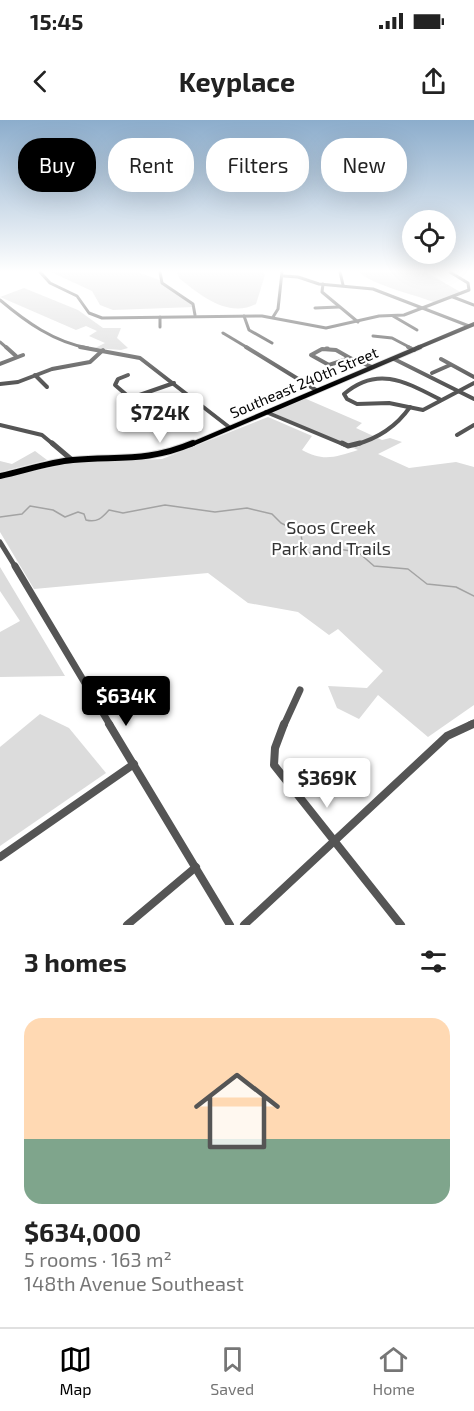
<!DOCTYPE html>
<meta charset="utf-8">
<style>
:root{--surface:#fff;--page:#f6f6f6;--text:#222;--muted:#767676;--line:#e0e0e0;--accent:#000}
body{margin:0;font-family:"Exo 2",sans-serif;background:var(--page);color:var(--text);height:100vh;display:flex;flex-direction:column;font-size:22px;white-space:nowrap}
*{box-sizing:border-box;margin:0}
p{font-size:20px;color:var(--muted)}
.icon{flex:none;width:33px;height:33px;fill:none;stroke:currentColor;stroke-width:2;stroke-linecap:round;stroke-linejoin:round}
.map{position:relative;height:805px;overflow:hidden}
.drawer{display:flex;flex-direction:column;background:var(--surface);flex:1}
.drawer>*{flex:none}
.top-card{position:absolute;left:18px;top:18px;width:438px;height:54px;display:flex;gap:12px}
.fabs{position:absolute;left:402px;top:90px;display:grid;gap:12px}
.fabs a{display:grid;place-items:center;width:54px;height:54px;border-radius:50%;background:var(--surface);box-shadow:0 6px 24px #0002;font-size:30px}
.price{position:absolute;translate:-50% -51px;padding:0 14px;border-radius:6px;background:#fff;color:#222;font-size:20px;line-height:39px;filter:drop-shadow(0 2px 3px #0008)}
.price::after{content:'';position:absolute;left:50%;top:36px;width:18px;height:14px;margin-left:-9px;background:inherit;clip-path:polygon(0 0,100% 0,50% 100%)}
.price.current{background:var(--accent);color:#fff}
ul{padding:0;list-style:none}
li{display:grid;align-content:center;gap:12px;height:318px;padding:0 24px}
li+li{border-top:2px solid var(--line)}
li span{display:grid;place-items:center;height:186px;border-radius:18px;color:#555}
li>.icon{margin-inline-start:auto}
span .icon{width:108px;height:108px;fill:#fffc;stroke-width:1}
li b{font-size:26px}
h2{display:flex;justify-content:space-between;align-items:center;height:72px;padding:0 24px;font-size:26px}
.tag{padding:0 21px;border-radius:24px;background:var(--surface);box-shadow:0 6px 24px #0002;font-size:21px;line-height:54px}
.tag.current{background:var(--accent);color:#fff}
.status{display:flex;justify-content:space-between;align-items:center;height:42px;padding:0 30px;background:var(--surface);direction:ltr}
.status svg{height:16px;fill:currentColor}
header{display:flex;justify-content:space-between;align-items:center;height:78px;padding:0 24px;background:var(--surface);font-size:27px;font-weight:700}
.dock{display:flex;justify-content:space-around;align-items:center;height:84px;border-top:2px solid var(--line);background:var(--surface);font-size:16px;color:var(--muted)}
.dock a{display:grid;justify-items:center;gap:3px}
.dock .current{color:var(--accent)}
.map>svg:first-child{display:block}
.green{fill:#dcdcdc}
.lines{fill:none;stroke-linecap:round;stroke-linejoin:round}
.stream{stroke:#a3a3a3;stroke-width:1.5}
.major-far2-casing{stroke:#dbdbdb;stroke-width:4.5}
.major-far1-casing{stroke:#dbdbdb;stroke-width:6}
.major-casing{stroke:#dbdbdb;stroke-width:8}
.minor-far4{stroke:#555;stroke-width:3}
.minor-far3{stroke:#555;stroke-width:4}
.minor-far2{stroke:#555;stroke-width:5}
.minor-far1{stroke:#555;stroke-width:7}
.minor{stroke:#555;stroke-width:8}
.major-far2{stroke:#000;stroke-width:4}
.major-far1{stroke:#000;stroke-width:4.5}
.major{stroke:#000;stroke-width:6}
.labels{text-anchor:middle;stroke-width:4.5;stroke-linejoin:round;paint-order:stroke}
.far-street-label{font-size:15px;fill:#000;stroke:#fff}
.park-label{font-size:18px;fill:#333;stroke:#fff}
</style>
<div class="status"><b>15:45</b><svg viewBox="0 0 49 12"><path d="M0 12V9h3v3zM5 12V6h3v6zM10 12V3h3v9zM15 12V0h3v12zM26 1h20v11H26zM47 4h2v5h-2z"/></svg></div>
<header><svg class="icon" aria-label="back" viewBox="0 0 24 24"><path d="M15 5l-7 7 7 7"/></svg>Keyplace<svg class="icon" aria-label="share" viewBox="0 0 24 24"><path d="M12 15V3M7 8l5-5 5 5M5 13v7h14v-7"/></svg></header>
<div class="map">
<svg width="474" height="805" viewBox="0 0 474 805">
<rect width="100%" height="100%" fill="#fff"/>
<g class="green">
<path d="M51 152H137L160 160 194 187 113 190 100 185 92 171Z"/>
<path d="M177 152H264L265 155 256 184C228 198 201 176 179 158Z"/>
<path d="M359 152H426L462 173 436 183C414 174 374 166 359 152Z"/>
<path d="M24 168 78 190 103 208H121L117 218 128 228 121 230 95 228 105 223 89 216 97 211 86 206 76 210 0 177Z"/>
<path d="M304 278 362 303 356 308 382 320 390 318 402 322 378 334 409 348 456 342 474 347V585L428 617 378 575 359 599 337 588 328 566 367 568 383 551 338 509 329 515 298 492 248 483 208 453 34 469 0 412V359L71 343 162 339 268 297 312 316 302 330C323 342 336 337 358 330L271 292Z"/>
<path d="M35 331 47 340 0 352V341L12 344Z"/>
<path d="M0 447 65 556 0 557V512L20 501 0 471Z"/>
<path d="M40 594 69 608 106 653 0 726V627Z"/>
</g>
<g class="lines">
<path class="stream" d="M0 397 22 394 30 386 53 390 65 397 78 392 84 394 86 400C97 403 102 398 109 390L123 393 165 385 215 392 247 388 272 394 281 403 301 413 303 431 316 435 331 428 358 432 374 446 408 449 427 464 456 467 474 476"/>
<g class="major-far2-casing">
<path id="major-far2" d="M417 228 474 204"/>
</g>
<g class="major-far1-casing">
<path id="major-far1" d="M190 325 420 227"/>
</g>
<g class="major-casing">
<path id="major" d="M0 356C24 351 49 342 73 340 119 336 148 342 193 323"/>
</g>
<g class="minor-far4">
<path d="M40 152 50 163 77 176 89 193 102 198 262 196 326 208 379 196 404 195 469 170 468 163 450 152"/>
<path d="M160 152 162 163 193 184 195 195"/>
<path d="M340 152 343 165"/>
<path d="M284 156 298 157 319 164 373 169 469 206"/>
<path d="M323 164 322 172 358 202"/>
<path d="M453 177 474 185"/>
<path d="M0 180C26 202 54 222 88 228"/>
<path d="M315 188 339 187"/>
<path d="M244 196 249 210 272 223"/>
<path d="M393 196 417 210"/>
<path d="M160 197V207"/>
<path d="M273 197 278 189 282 152"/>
<path d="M223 213 248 228"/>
<path d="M373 216 392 218 411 228"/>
<path d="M0 222 7 228"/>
<path d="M326 228H328"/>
</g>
<g class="minor-far3">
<path d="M6 227 16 236"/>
<path d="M80 227 140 238 229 307"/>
<path d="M246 227 316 270"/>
<path d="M408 227 414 230"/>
<path d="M322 229 336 230 350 238 329 245 311 235Z"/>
<path d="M350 238 372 247"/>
<path d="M394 239 474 279"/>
<path d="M441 239 474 257"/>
<path d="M0 244 23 235"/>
<path d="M432 253 450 245"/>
<path d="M35 255 47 267"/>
<path d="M128 255 118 259 115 265 144 290"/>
<path d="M0 264 18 262 52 249 90 242 103 230"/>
<path d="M131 278 174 263"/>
<path d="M441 280C406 262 378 245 344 274L347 279 357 284 389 283 423 290 474 263"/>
<path d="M266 292 345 325"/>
<path d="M0 305 42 315 54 325"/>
<path d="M457 315 474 305"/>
<path d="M354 325C377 319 396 307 410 287"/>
</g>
<g class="minor-far2">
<path d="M52 323 72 340"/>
<path d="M342 323 348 326 360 323"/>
<path d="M0 422 16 448"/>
</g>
<g class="minor-far1">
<path d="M15 446 110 605"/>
<path d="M284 605 300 570"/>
<path d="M470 605 474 603"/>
</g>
<g class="minor">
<path d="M109 604 230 805"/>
<path d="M284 604 275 628 274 645 401 805"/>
<path d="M0 737 134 644"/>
<path d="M127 805 196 747"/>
<path d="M244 805 447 616 473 604"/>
</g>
<use href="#major-far2" class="major-far2"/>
<use href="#major-far1" class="major-far1"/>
<use href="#major" class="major"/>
</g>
<linearGradient id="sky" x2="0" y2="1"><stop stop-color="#8cadcc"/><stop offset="0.57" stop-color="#fff"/><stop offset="1" stop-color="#fff" stop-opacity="0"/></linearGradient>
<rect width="474" height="265" fill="url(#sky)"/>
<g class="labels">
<g class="far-street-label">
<text transform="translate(304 263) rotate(-23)" y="5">Southeast 240th Street</text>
</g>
<g class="park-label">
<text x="331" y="414">Soos Creek<tspan x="331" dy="21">Park and Trails</tspan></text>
</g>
</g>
</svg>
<div class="fabs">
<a><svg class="icon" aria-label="locate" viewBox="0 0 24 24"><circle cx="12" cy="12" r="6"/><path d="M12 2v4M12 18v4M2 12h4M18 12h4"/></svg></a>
</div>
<b class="price" style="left:160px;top:324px">$724K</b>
<b class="price current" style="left:126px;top:607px">$634K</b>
<b class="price" style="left:327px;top:689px">$369K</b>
<div class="top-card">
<a class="tag current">Buy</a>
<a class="tag">Rent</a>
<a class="tag">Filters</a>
<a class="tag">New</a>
</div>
</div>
<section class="drawer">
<h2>3 homes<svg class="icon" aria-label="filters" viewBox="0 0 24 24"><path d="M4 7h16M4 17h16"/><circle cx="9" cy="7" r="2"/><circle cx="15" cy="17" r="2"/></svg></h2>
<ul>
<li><span style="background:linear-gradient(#ffd9b3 65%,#7fa58c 0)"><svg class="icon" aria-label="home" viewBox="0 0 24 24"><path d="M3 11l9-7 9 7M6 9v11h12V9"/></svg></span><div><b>$634,000</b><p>5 rooms · 163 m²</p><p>148th Avenue Southeast</p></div></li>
</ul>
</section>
<nav class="dock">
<a class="current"><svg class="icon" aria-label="map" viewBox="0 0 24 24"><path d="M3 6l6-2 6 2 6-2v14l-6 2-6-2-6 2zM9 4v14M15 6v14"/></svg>Map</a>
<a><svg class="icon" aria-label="saved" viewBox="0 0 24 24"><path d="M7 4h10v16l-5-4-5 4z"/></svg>Saved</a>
<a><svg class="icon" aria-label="home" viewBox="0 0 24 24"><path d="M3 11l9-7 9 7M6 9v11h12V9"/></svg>Home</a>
</nav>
